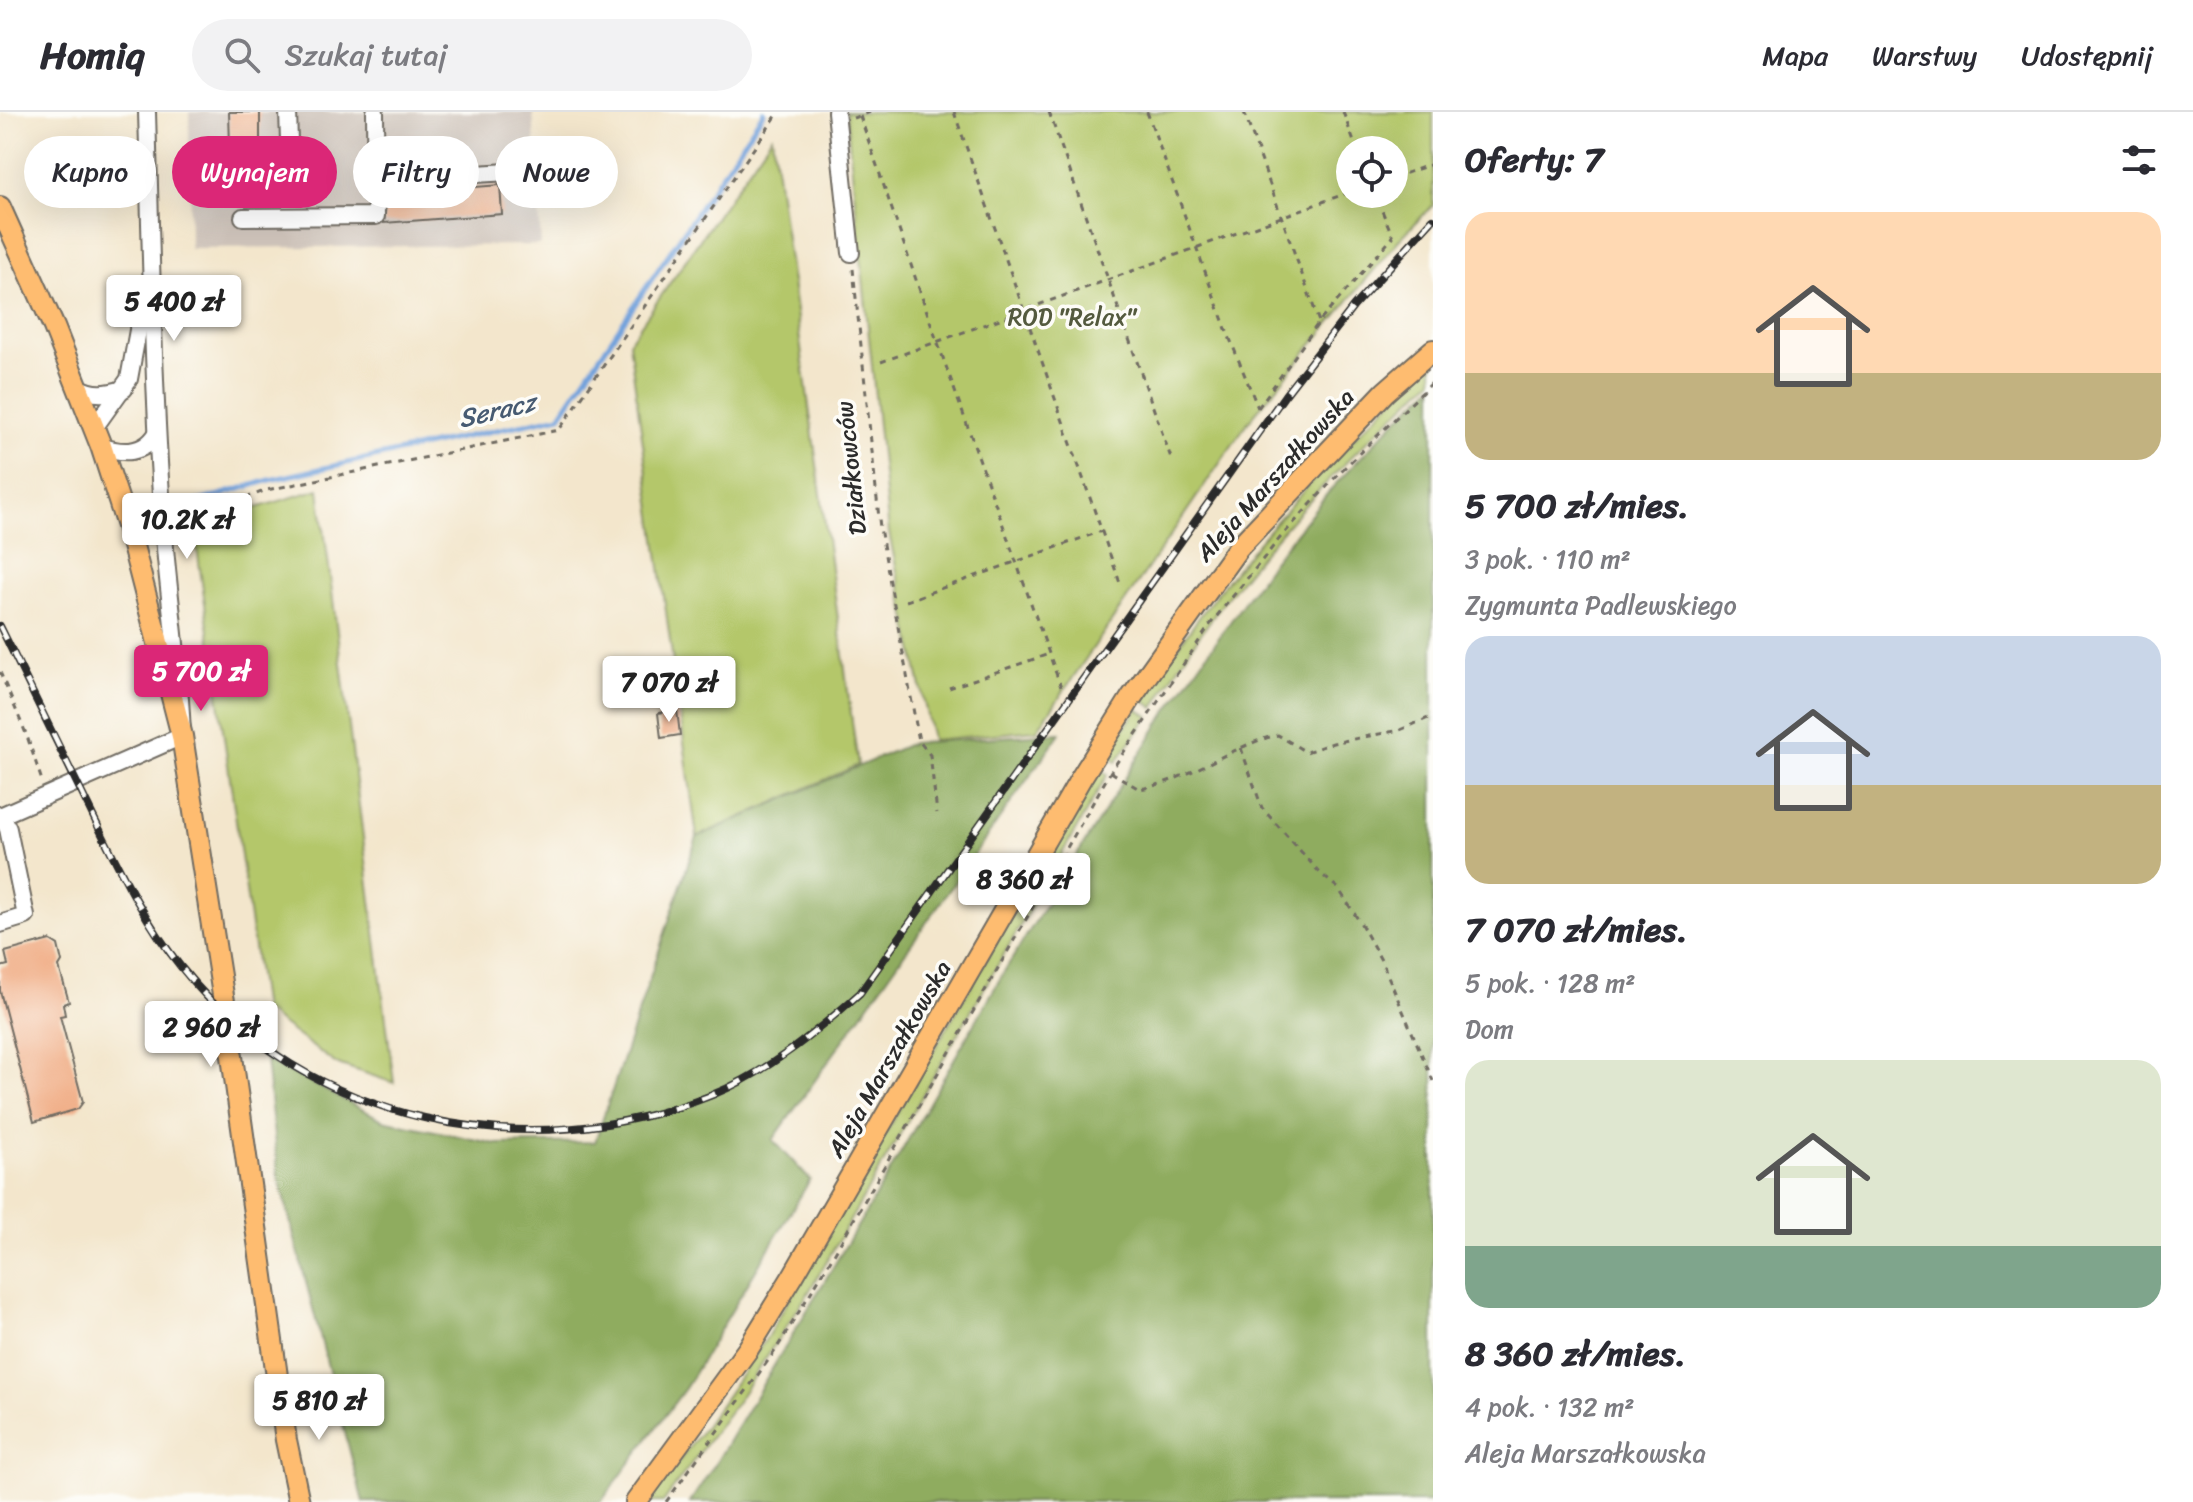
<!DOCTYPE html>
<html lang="pl">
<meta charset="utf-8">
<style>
:root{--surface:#fff;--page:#f2f2f3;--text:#2b2b33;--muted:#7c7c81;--line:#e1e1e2;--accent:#db2777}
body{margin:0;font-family:Sriracha,sans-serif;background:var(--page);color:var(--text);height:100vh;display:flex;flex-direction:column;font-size:30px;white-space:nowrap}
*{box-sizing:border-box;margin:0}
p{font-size:26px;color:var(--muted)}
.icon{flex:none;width:44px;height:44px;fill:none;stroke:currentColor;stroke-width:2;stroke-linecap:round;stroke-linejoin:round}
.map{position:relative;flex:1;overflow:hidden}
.sheet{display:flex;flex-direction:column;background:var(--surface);width:760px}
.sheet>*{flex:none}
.top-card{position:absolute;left:24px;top:24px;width:760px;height:72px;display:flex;gap:16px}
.controls{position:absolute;left:1336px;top:24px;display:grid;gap:16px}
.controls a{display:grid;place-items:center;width:72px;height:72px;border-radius:50%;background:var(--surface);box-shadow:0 8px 32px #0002;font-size:40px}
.price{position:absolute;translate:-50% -68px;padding:0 18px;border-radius:8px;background:#fff;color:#222;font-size:26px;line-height:52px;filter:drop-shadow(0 2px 4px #0008)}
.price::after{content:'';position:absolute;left:50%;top:48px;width:24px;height:18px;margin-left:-12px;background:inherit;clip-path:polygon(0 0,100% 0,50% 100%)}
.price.selected{background:var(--accent);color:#fff}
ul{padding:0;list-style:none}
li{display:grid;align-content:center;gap:16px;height:424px;padding:0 32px}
li span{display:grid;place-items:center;height:248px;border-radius:24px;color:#555}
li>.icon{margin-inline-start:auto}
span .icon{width:144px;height:144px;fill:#fffc;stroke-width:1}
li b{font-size:34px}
h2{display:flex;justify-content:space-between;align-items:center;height:96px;padding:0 32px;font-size:34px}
.pill{padding:0 28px;border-radius:36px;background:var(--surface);box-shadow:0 8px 32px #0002;font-size:28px;line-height:72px}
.pill.selected{background:var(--accent);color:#fff}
header{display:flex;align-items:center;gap:48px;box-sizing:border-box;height:112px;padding:0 40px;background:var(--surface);border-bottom:2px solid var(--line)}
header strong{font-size:38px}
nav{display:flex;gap:44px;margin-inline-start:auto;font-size:28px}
.search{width:560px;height:72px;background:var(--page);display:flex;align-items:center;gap:20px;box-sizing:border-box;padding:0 28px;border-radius:44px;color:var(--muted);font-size:30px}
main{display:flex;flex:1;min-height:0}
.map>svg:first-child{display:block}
.industrial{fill:#cdc2b9}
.green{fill:#b4c76b;stroke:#70794b;stroke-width:2;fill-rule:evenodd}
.forest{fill:#8fac5f;stroke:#5d6c45;stroke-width:2}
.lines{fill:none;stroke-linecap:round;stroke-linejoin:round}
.stream{stroke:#72a2dc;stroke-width:5}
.building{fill:#f1b08a}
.minor-casing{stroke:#716c63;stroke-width:20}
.major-casing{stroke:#716c63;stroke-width:24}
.path{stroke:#716c63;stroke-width:3;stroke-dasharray:6 6;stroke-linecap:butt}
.minor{stroke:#fff;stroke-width:16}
.major{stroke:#febc70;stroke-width:20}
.rail-casing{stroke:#2b2b2b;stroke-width:8}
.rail{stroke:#fdfcf7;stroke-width:5;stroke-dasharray:15;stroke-linecap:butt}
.labels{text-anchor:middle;stroke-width:7;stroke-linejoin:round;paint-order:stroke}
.park-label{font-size:24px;fill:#545a3e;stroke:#fdfcf7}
.street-label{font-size:24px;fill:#2b2b2b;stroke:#fdfcf7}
.water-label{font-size:26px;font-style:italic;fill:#475b72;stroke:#fdfcf7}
</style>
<header>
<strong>Homiq</strong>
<div class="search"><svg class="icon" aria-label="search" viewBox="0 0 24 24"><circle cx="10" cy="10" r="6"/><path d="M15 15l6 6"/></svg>Szukaj tutaj</div>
<nav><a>Mapa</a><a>Warstwy</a><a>Udostępnij</a></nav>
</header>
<main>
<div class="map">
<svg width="1433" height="1390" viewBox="0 0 1433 1390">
<rect width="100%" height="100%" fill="#fdfcf7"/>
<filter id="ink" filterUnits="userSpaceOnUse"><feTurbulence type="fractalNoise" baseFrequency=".0125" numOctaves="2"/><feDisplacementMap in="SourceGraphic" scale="16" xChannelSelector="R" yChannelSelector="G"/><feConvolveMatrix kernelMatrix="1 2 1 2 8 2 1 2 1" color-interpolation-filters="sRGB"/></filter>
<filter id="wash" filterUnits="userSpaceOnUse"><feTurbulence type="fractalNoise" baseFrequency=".006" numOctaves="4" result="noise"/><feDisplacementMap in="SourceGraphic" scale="32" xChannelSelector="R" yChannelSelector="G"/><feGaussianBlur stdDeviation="1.8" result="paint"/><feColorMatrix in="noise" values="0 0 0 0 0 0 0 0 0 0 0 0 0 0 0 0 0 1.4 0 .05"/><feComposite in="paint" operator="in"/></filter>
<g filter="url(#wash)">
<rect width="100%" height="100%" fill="#f3e6cc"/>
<path class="industrial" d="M189 0H533L541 133 190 136Z"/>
<g class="green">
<path d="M846 0H1433V93L1398 129 1248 310 1037 618 932 628 889 421ZM1350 38H1394V82H1350Z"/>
<path d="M772 24 858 653 697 725 629 230Z"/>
<path d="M1433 250V267C1328 363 1224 471 1154 596L1143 588C1222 461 1323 351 1433 250Z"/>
<path d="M319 377 394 971 335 951 263 898 194 415Z"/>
<path d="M1137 597 1149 604 1116 650 1112 646 1111 636Z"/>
<path d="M1100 659 1108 662 807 1183 736 1291 663 1390H648L701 1320 766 1227 1095 661Z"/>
</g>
<g class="forest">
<path d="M1433 274V1390H690L717 1349 885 1068 1005 858 1164 604 1270 453 1331 377 1395 309Z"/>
<path d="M1060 621 773 1028 810 1068 686 1275 601 1390H363L278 1062 266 948 383 1008 496 1032 595 1030 697 725 912 631Z"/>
</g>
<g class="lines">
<path class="stream" d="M180 393 200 389 270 368 560 304 764 0"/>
</g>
<g id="blocks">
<g class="building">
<path d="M229 0H260V48H329L330 77 273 78V69H231Z"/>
<path d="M500 73 502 102 384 111 387 82Z"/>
<path d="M677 598 680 623 661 626 658 601Z"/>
<path d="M50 828 58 833 62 850 59 855 69 890 63 892 65 903 60 904 83 990 78 997 34 1010 0 879V855L8 853 5 840Z"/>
</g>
</g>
</g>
<g filter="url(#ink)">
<use href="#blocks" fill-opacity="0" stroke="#716c63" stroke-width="2"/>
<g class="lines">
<g class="minor-casing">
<g id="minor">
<path d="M288 0 289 29"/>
<path d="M836 0 851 141"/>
<path d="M375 68 509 60"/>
<path d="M243 105 376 104 375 0"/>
<path d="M78 275C95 284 106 282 124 277"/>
<path d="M94 316 129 267 145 180"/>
<path d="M101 334C122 342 144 343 157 321"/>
<path d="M0 704 182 624C180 553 168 483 163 412 153 275 151 137 147 0"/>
<path d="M0 812 26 804 8 717 2 703"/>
</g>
</g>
<g class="major-casing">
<g id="major">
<path d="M0 95 54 215 101 334 131 426 182 624 226 902 286 1328 299 1390"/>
<path d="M636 1390 748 1237 793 1164 1081 666 1131 586 1238 436 1385 280 1433 238"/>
</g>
</g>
<g class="path">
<path d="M954 0 1120 471"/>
<path d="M1049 0 1171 346"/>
<path d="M1147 0 1226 217 1258 296"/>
<path d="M1244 0 1319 210"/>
<path d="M1343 0 1357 38"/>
<path d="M860 4 937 229 1061 575"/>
<path d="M853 6 871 0"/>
<path d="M1394 65 1433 52"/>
<path d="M853 157 880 416 919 629 930 643 937 701"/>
<path d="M881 250 1350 80"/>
<path d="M1258 296 1319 210 1393 125 1375 82"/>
<path d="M178 411 267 378 559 318 779 0"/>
<path d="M906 489 1102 419"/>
<path d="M0 560 27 624 42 669"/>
<path d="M949 576 1049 542"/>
<path d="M1241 636 1262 696 1321 762 1338 776 1361 812 1382 850 1433 969"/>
<path d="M1111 660 1139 677C1189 669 1229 634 1278 623L1306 640 1333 631 1400 618 1433 604"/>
<path d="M666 1390 775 1239 830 1149 1111 659 1212 510 1280 426 1341 359 1433 270"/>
</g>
<use href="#minor" class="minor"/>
<use href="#major" class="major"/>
<g class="rail-casing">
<path id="rail" d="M0 514C31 577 62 640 93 704 119 756 144 809 181 855 306 1013 528 1057 712 983 768 960 815 921 860 881L1285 283 1354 194 1433 107"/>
</g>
<use href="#rail" class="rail"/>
</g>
</g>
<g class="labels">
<g class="park-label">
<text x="1072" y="213">ROD "Relax"</text>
</g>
<g class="street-label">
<text transform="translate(851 356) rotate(-96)" y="8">Działkowców</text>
<text transform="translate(1275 363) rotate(-48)" y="8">Aleja Marszałkowska</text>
<text transform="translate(889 947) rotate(-60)" y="8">Aleja Marszałkowska</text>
</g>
<g class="water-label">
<text transform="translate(497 298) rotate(-13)" y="9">Seracz</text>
</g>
</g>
</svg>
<div class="controls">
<a><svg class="icon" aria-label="locate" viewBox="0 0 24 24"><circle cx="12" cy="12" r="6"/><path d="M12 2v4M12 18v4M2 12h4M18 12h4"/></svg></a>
</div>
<b class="price" style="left:174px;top:231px">5 400 zł</b>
<b class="price" style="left:187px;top:449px">10.2K zł</b>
<b class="price selected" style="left:201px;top:601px">5 700 zł</b>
<b class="price" style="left:669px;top:612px">7 070 zł</b>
<b class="price" style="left:1024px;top:809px">8 360 zł</b>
<b class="price" style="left:211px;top:957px">2 960 zł</b>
<b class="price" style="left:319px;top:1330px">5 810 zł</b>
<div class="top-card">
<a class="pill">Kupno</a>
<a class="pill selected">Wynajem</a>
<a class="pill">Filtry</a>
<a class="pill">Nowe</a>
</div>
</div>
<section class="sheet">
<h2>Oferty: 7<svg class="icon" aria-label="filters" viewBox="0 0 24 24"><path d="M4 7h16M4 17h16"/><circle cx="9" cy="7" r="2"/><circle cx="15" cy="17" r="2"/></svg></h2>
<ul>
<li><span style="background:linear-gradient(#ffd9b3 65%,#c2b280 0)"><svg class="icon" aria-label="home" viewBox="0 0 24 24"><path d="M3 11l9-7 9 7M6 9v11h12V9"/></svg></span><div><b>5 700 zł/mies.</b><p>3 pok. · 110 m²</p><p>Zygmunta Padlewskiego</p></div></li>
<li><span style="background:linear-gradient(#c9d6e8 60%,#c2b280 0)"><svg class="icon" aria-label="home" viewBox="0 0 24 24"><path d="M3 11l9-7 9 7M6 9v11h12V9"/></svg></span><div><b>7 070 zł/mies.</b><p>5 pok. · 128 m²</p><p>Dom</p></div></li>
<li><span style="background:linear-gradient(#dfe7d0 75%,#7fa58c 0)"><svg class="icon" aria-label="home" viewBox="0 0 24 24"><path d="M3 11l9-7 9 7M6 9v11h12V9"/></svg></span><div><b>8 360 zł/mies.</b><p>4 pok. · 132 m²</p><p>Aleja Marszałkowska</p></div></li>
</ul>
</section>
</main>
